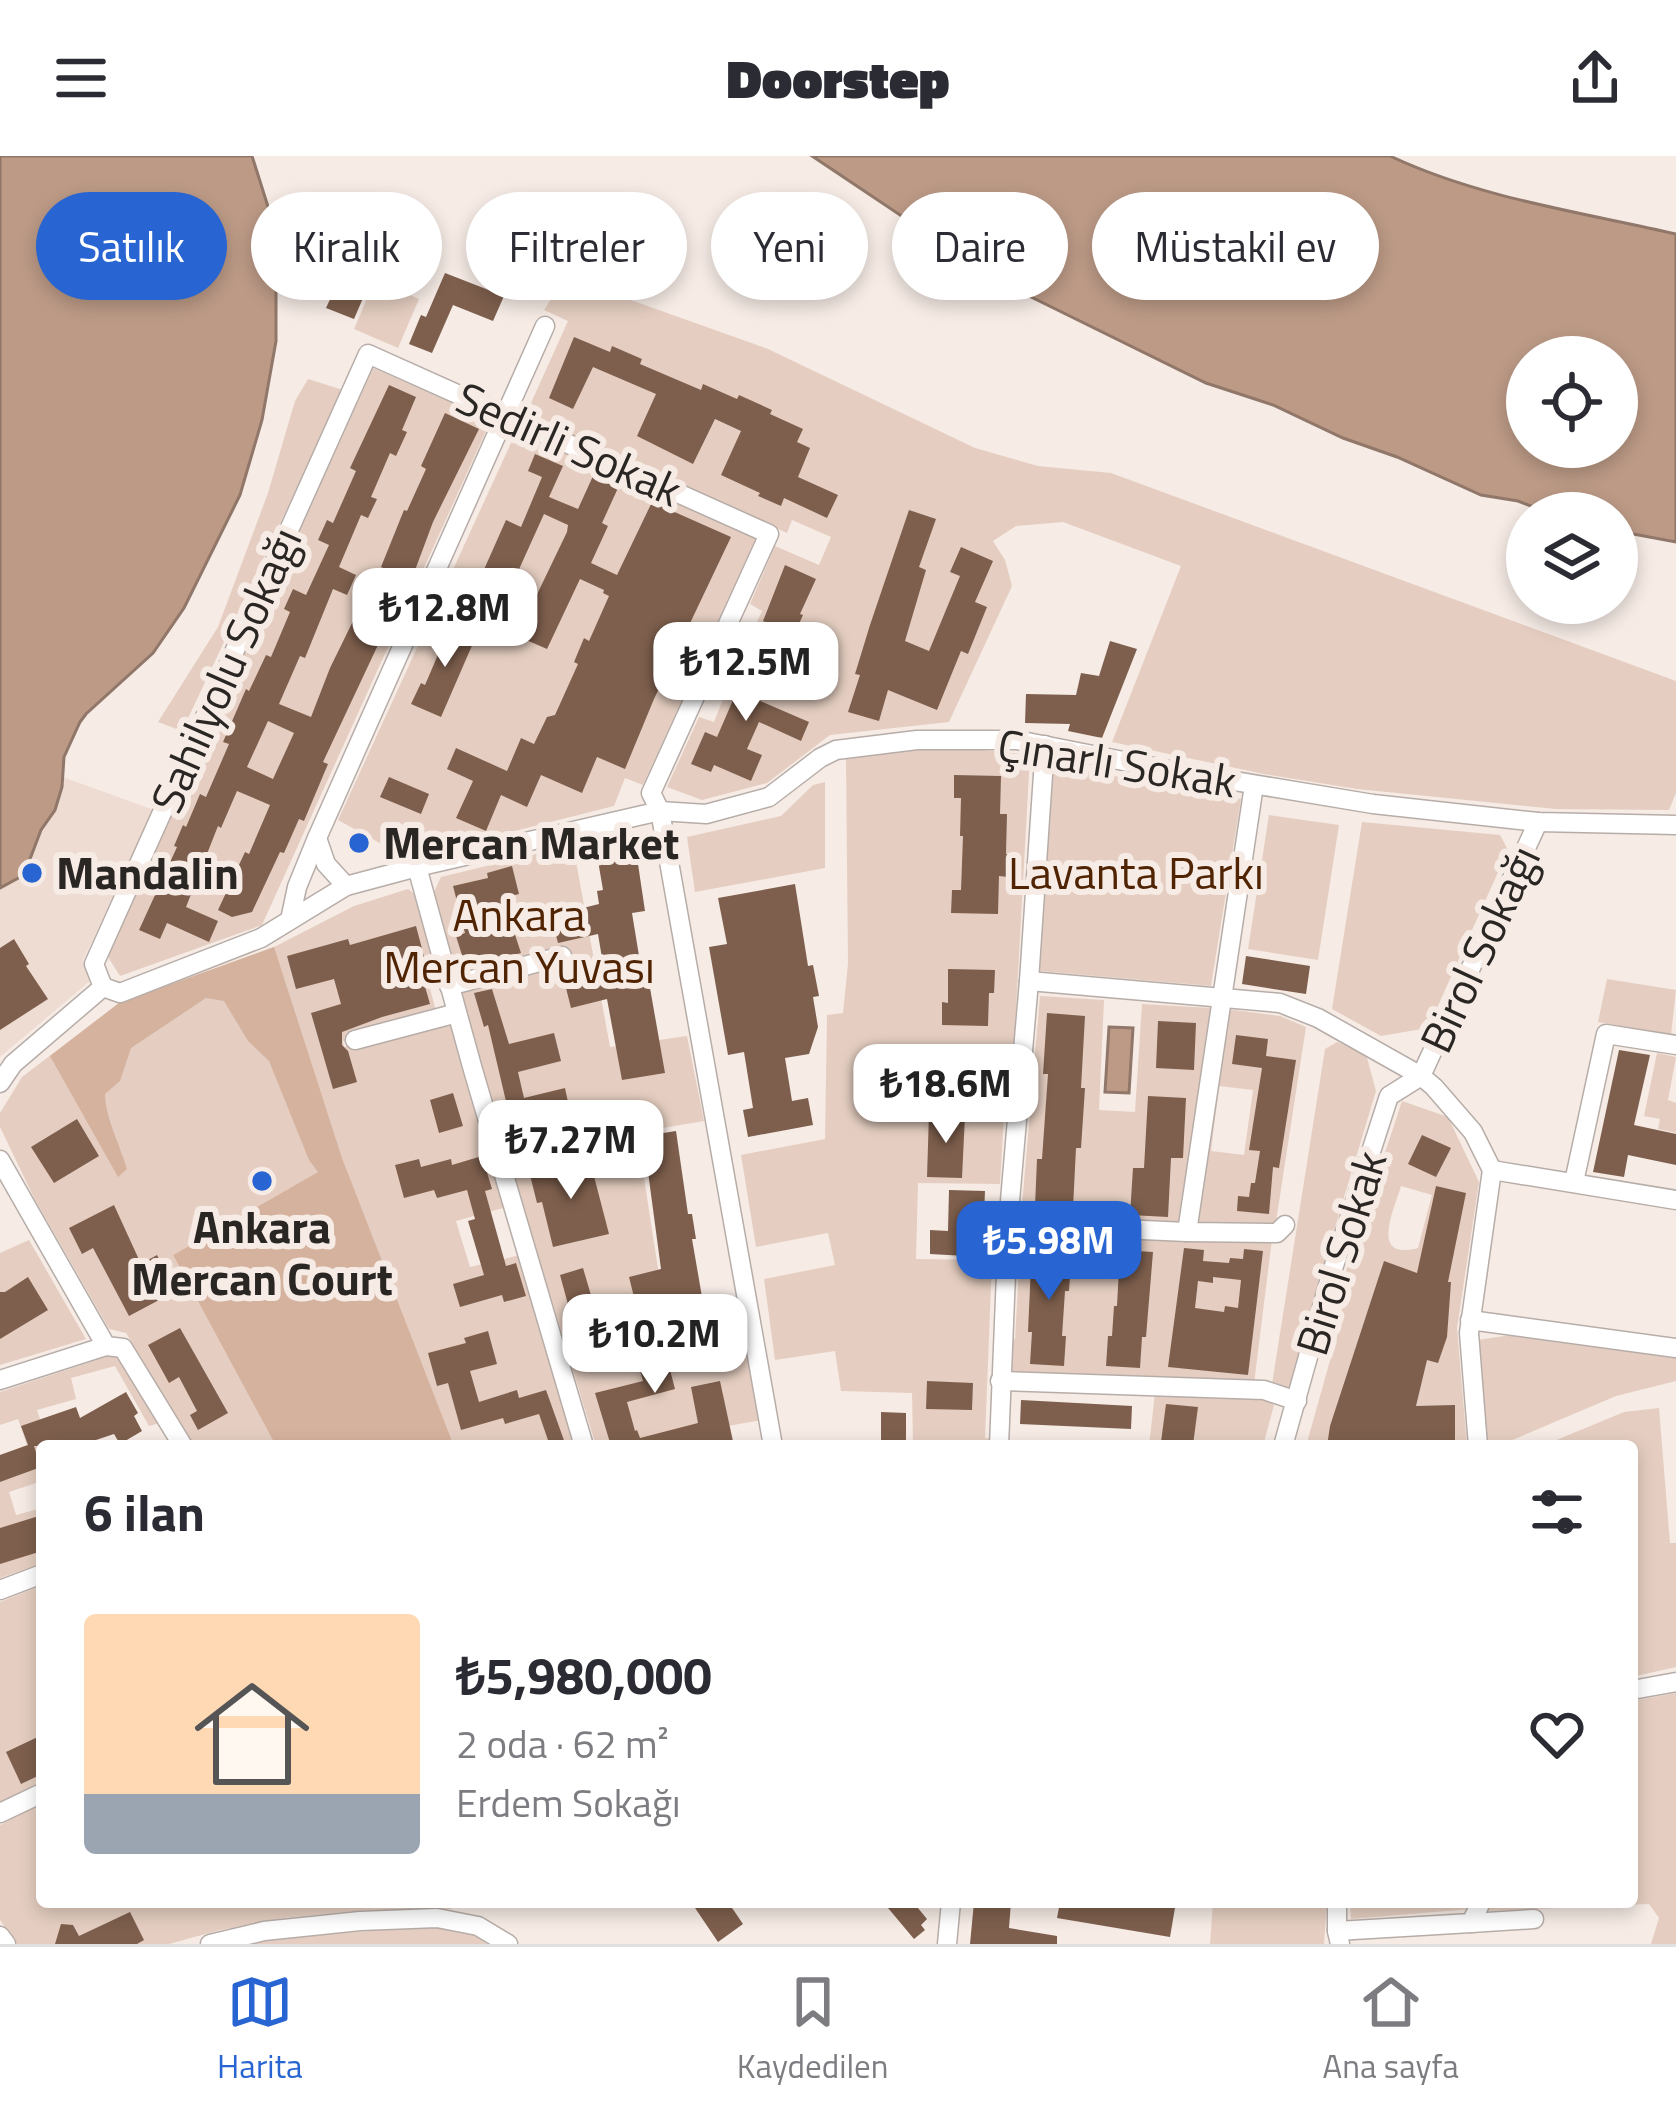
<!DOCTYPE html>
<html lang="tr">
<meta charset="utf-8">
<style>
:root{--surface:#fff;--page:#f2f2f3;--text:#2b2b33;--muted:#7c7c81;--line:#e1e1e2;--accent:#2865d2}
body{margin:0;font-family:"Titillium Web",sans-serif;background:var(--page);color:var(--text);height:100vh;display:flex;flex-direction:column;font-size:45px;white-space:nowrap}
*{box-sizing:border-box;margin:0}
p{font-size:39px;color:var(--muted)}
.icon{flex:none;width:66px;height:66px;fill:none;stroke:currentColor;stroke-width:2;stroke-linecap:round;stroke-linejoin:round}
.map{position:relative;flex:1;overflow:hidden}
.details{position:absolute;left:36px;top:1284px;width:1602px;height:468px;display:flex;flex-direction:column;background:var(--surface);border-radius:12px;box-shadow:0 6px 18px #0003}
.details>*{flex:none}
.hud{position:absolute;left:36px;top:36px;width:1605px;height:108px;display:flex;gap:24px}
.fabs{position:absolute;left:1506px;top:180px;display:grid;gap:24px}
.fabs a{display:grid;place-items:center;width:132px;height:132px;border-radius:50%;background:var(--surface);box-shadow:0 6px 18px #0003;font-size:60px}
.price{position:absolute;translate:-50% -102px;padding:0 27px;border-radius:24px;background:#fff;color:#222;font-size:39px;line-height:78px;filter:drop-shadow(0 3px 6px #0008)}
.price::after{content:'';position:absolute;left:50%;top:72px;width:36px;height:27px;margin-left:-18px;background:inherit;clip-path:polygon(0 0,100% 0,50% 100%)}
.price.active{background:var(--accent);color:#fff}
ul{padding:0;list-style:none}
li{display:flex;align-items:center;gap:36px;height:300px;padding:0 48px}
li span{display:grid;place-items:center;flex:none;width:336px;height:240px;border-radius:12px;color:#555}
li>.icon{margin-inline-start:auto}
span .icon{width:144px;height:144px;fill:#fffc;stroke-width:1}
li b{font-size:51px}
h2{display:flex;justify-content:space-between;align-items:center;height:144px;padding:0 48px;font-size:51px}
.tag{padding:0 42px;border-radius:54px;background:var(--surface);box-shadow:0 6px 18px #0003;font-size:42px;line-height:108px}
.tag.active{background:var(--accent);color:#fff}
header{display:flex;justify-content:space-between;align-items:center;height:156px;padding:0 48px;background:var(--surface);font-size:54px;font-weight:800}
.menu{display:flex;justify-content:space-around;align-items:center;height:168px;border-top:3px solid var(--line);background:var(--surface);font-size:33px;color:var(--muted)}
.menu a{display:grid;justify-items:center;gap:6px}
.menu .active{color:var(--accent)}
.map>svg:first-child{display:block}
.built{fill:#eedcd2}
.green{fill:#e5cec1;fill-rule:evenodd}
.forest{fill:#d5b29e}
.water{fill:#bc9a86;stroke:#907769;stroke-width:3;fill-rule:evenodd}
.building{fill:#7e5f4d;fill-rule:evenodd}
.lines{fill:none;stroke-linecap:round;stroke-linejoin:round}
.street-casing{stroke:#b7ada8;stroke-width:21}
.street{stroke:#fff;stroke-width:18}
.poi-dot{fill:#2865d2;stroke:#f6ebe5;stroke-width:4.5}
.labels{text-anchor:middle;stroke-width:12;stroke-linejoin:round;paint-order:stroke}
.street-label{font-size:45px;fill:#2a2624;stroke:#f6ebe5}
.poi-label{font-size:45px;font-weight:bold;fill:#2a2624;stroke:#f6ebe5;text-anchor:start}
.park-label{font-size:45px;fill:#502302;stroke:#f6ebe5}
</style>
<header><svg class="icon" aria-label="menu" viewBox="0 0 24 24"><path d="M4 6h16M4 12h16M4 18h16"/></svg>Doorstep<svg class="icon" aria-label="share" viewBox="0 0 24 24"><path d="M12 15V3M7 8l5-5 5 5M5 13v7h14v-7"/></svg></header>
<div class="map">
<svg width="1676" height="1788" viewBox="0 0 1676 1788">
<rect width="100%" height="100%" fill="#f6ebe5"/>
<path class="built" d="M60 620 154 654 83 804 90 825 0 901V733L25 718 16 709Z"/>
<g class="green">
<path d="M375 124 419 143 398 192 354 173Z"/>
<path d="M563 124 597 132 768 193 975 292 1038 310 1111 317 1676 525V637L1669 654 1555 653 1357 633 1264 618 1112 586 1181 410 1063 366 1016 370 993 385 1005 404 1012 430 949 566 830 579 767 627 702 644 667 631 699 561 714 566 729 528 716 522 735 479 748 485 762 455 750 448 775 390 819 409 831 381 792 364 787 377 526 258 568 165 544 154Z"/>
<path d="M373 212 491 264 262 769 120 820 108 801Z"/>
<path d="M308 223 343 234 182 575 158 566 218 471 268 337 295 245Z"/>
<path d="M517 274 756 382 643 629 625 622 614 650 443 693 396 671 385 690 338 664Z"/>
<path d="M913 594H983L1030 599 1014 890H1008L1000 1028 918 1027 916 1103 992 1104 985 1282 995 1283V1290H913L912 1237 841 1235 835 1195 775 1204 764 1123 835 1109 828 1077 756 1091 741 999 825 983 827 859 843 857 848 808 846 603Z"/>
<path d="M1064 611 1241 643 1211 830 1039 815 1052 618Z"/>
<path d="M825 626V712L695 736 687 681 781 660 813 629Z"/>
<path d="M1269 659 1339 669 1318 804 1248 793Z"/>
<path d="M1362 666 1500 679 1508 694 1428 872 1381 880 1332 853Z"/>
<path d="M573 689 610 891 687 880 704 965 621 979 626 1010 642 1009 668 1177 744 1165 762 1264 693 1276 695 1290H596L481 911 433 738 441 721Z"/>
<path d="M408 733 421 743 438 810 425 814 437 859 343 885 344 891 450 863 507 1051 456 1065 470 1111 520 1099 578 1290H454L342 1003 173 1099 276 1290H193L126 1177 109 1173 35 1044 0 971V957L22 921 119 847 274 791 354 750Z"/>
<path d="M1607 823 1676 834 1671 879 1598 866Z"/>
<path d="M1040 840 1104 844 1099 954 1135 956 1142 848 1211 852 1182 1068 1021 1061Z"/>
<path d="M1227 853 1280 860 1306 871 1275 1072 1200 1068 1197 1059ZM1219 930 1253 934 1244 999 1211 995Z"/>
<path d="M1337 886 1366 898 1376 935 1323 1111 1291 1233 1272 1228 1325 893Z"/>
<path d="M1657 897 1676 901 1668 944 1676 947V977L1658 973 1660 963 1644 960Z"/>
<path d="M1402 945 1448 961 1479 1026 1457 1172 1467 1290H1306L1342 1162 1341 1130ZM1401 1030 1432 1039 1418 1092C1369 1105 1394 1054 1401 1030Z"/>
<path d="M1021 1077 1272 1083 1254 1228 1013 1220 1007 1214V1184L1015 1183Z"/>
<path d="M29 1084 86 1183 0 1209V1097Z"/>
<path d="M1518 1178 1676 1198V1225L1616 1240 1498 1290 1485 1288 1477 1184Z"/>
<path d="M118 1197 159 1267 149 1270 115 1210 71 1222 76 1243 37 1254 49 1290H42V1325L9 1336 16 1359 42 1352V1407L0 1422V1299L27 1289 18 1263 0 1269V1236Z"/>
<path d="M1155 1237 1269 1243 1274 1249 1263 1290H1149Z"/>
<path d="M1659 1252 1670 1387H1676V1511L1632 1521V1290H1542L1624 1256Z"/>
<path d="M42 1429V1627L0 1647V1446Z"/>
<path d="M1676 1537V1788H1651L1659 1762 1649 1748 1487 1755 1491 1746H1632V1545Z"/>
<path d="M42 1647V1746H452V1753L366 1754 284 1762 220 1774 169 1788H17L0 1764V1669Z"/>
<path d="M1213 1746H1327L1324 1788H1210Z"/>
<path d="M1350 1746H1474L1471 1753 1351 1763Z"/>
<path d="M438 1769 471 1776 487 1788H246L263 1784Z"/>
</g>
<path class="forest" d="M274 791 342 1002 454 1290H276L173 1099 318 1016 309 1004 269 905 248 885 224 845 206 842 131 892 120 925 105 938C105 961 120 989 127 1013L118 1021 50 900 119 847Z"/>
<g class="water">
<path d="M0 0H252L276 76V185L262 264 240 339 184 452 153 497 86 558 80 566 64 601 62 631 55 654 41 674 24 719 0 732Z"/>
<path d="M812 0H1390C1479 42 1580 56 1676 78V386L1617 375V357H1549L1518 345 1481 339 1397 301 1343 282 1273 249 1206 227 1021 136 925 70 906 63ZM1527 201H1617V291H1527Z"/>
<path d="M1109 871 1133 872 1129 937 1105 936Z"/>
</g>
<g class="building">
<path d="M360 79 413 102 402 126 375 114 354 163 326 152Z"/>
<path d="M445 117 504 140 493 165 453 149 432 197 409 188 421 159 426 161Z"/>
<path d="M574 181 610 196 612 190 642 203 640 208 701 234 703 228 737 243 739 239 772 254 770 258 803 273 797 286 810 292 798 321 838 339 827 362 784 342 781 350 758 340 760 337 721 319 741 275 715 263 693 308 637 280 656 238 593 211 573 253 549 242Z"/>
<path d="M389 229 416 241 402 274 407 276 396 300 390 297 371 341 377 343 368 362 361 359 339 411 356 419 347 439 333 433 305 502 300 500 279 548 311 561 330 512 355 461 385 474 323 606 328 608 304 665 299 663 284 697 280 696 252 756 232 761 218 754 245 696 249 698 270 649 237 635 221 672 218 670 186 751 218 765 209 786 167 767 160 783 139 774 177 691 174 690 183 669 186 671 200 638 206 641 229 588 223 586 246 533 249 535 266 499 271 501 290 456 284 453 293 433 306 439 329 389 318 384 327 364 333 367 356 315 350 312ZM268 565 294 577 273 623 247 611Z"/>
<path d="M445 257 479 273 433 366 411 425 381 411 404 354 407 355 426 313 421 310Z"/>
<path d="M535 298 563 310 549 341 578 353 593 320 618 332 602 367 608 370 591 407 617 419 652 346 731 381 654 543 625 613 597 601 582 637 541 619 527 651 501 639 486 675 456 662 473 625 447 613 456 592 507 615 521 582 534 588 547 561 555 559 578 508 574 506 584 482 589 485 609 440 603 437 604 434 580 423 547 493 517 480 567 376 568 369 544 358 511 431 482 418 506 364 521 371 542 321 528 315Z"/>
<path d="M909 354 936 363 919 411 926 414 905 485 929 495 960 420 950 416 961 391 993 405 975 446 987 451 968 498 961 495 937 554 888 534 879 565 848 556 860 519 855 518 870 469Z"/>
<path d="M785 409 816 423 800 458 803 459 794 479 763 465Z"/>
<path d="M448 465 477 478 441 561 411 548 421 527 425 529 443 487 439 486Z"/>
<path d="M1110 485 1137 493 1102 582 1068 575 1070 568 1025 567 1026 538 1076 539 1081 517 1099 520Z"/>
<path d="M744 497 775 511 760 545 809 566 801 585 759 566 747 593 762 599 751 625 714 609 711 616 691 608 705 576 717 581 743 521 735 518Z"/>
<path d="M954 619 1001 620 1000 658H1007L1006 698H1009L1008 721 999 720 998 758 951 757 952 734H961L963 680H960L961 642H954Z"/>
<path d="M389 621 429 638 421 658 380 641Z"/>
<path d="M639 681 643 707 638 708 645 755 632 757 640 806 648 805 653 831 650 832 665 917 622 924 607 843 571 852 564 824 604 814 598 778 558 787 551 760 599 748 597 735 603 734 595 687Z"/>
<path d="M512 710 519 738 503 742 521 797 466 812 456 780 465 777 453 730 488 722 487 717Z"/>
<path d="M795 728 808 810 813 809 819 840 813 841 818 871 809 898 785 902 792 945 808 942 813 969 748 981 743 954 753 952 744 896 728 899 709 791 727 788 718 742Z"/>
<path d="M416 770 425 804 418 806 430 848 382 861 342 876V889L348 895 357 926 333 933 311 857 341 848 334 823 296 833 287 800 348 783 350 789Z"/>
<path d="M14 783 29 808 26 810 48 843 0 874V792Z"/>
<path d="M1246 800 1310 810 1306 838 1242 828Z"/>
<path d="M948 813 995 814 994 837H989L988 870 942 869V846L948 847Z"/>
<path d="M492 833 509 888 554 877 561 905 518 916 524 942 565 932 571 960 513 975 488 869 484 871 474 837Z"/>
<path d="M1047 857 1085 860 1081 932H1085L1081 992H1076L1073 1052 1035 1050 1037 1003H1042L1048 918H1043Z"/>
<path d="M1158 865 1196 867 1194 914 1156 912Z"/>
<path d="M1236 879 1268 883 1266 900 1296 904 1279 1012 1273 1011 1269 1058 1237 1055 1238 1040 1249 1041 1251 1027H1255L1260 995 1249 994 1262 912 1232 908Z"/>
<path d="M1619 894 1650 899 1634 969 1676 978V1009L1628 999 1624 1021 1593 1016Z"/>
<path d="M453 937 463 970 439 977 430 944Z"/>
<path d="M1148 940 1186 942 1183 1002H1171L1168 1061 1130 1059 1133 1012H1144Z"/>
<path d="M929 958 965 959 962 1022 927 1021Z"/>
<path d="M77 963 99 1000 54 1027 31 991Z"/>
<path d="M676 975 688 1058H692L696 1083H692L706 1164 673 1169 669 1141 636 1149 629 1121 661 1113 646 1001 642 1002 638 981Z"/>
<path d="M1422 979 1451 992 1436 1021 1408 1008Z"/>
<path d="M482 1000 492 1033 485 1035 506 1110 516 1107 526 1140 504 1146 502 1139 460 1151 453 1128 484 1119 468 1065 475 1063 467 1034 437 1042 434 1034 404 1042 395 1009 419 1003 421 1011 451 1003 452 1009Z"/>
<path d="M589 1001 609 1078 553 1091 542 1046 537 1047 530 1019 566 1010 565 1006Z"/>
<path d="M1436 1030 1466 1037 1448 1126H1451L1447 1181 1438 1207 1427 1204 1416 1250 1455 1249V1289L1327 1290 1330 1270 1384 1105 1417 1117Z"/>
<path d="M949 1034 985 1035 984 1059H967L966 1100 930 1098V1074L948 1075Z"/>
<path d="M114 1049 141 1108 157 1099 169 1124 155 1132 161 1143 129 1160 93 1092 82 1098 69 1072Z"/>
<path d="M1032 1088 1072 1090 1069 1135H1065L1062 1180H1066L1064 1210 1030 1208 1032 1176H1028Z"/>
<path d="M1184 1092 1204 1094 1203 1105 1229 1107 1230 1102 1243 1103 1244 1093 1263 1095 1248 1219 1168 1211ZM1213 1121 1241 1124 1238 1152 1225 1150 1224 1156 1195 1152 1198 1125 1213 1127Z"/>
<path d="M1120 1094 1153 1096 1146 1181H1142L1140 1212 1106 1210 1108 1180H1112L1114 1150H1117Z"/>
<path d="M583 1112 593 1146 569 1152 560 1119Z"/>
<path d="M28 1121 48 1154 0 1183V1136H5Z"/>
<path d="M180 1172 228 1257 198 1274 190 1259 197 1255 179 1221 169 1227 148 1189Z"/>
<path d="M659 1172 675 1233 627 1246 635 1275 637 1274 640 1282 698 1267 691 1231 720 1225 734 1290H611L595 1237 643 1225 635 1197 584 1211 578 1187 606 1180 608 1186Z"/>
<path d="M488 1175 497 1208 470 1215 479 1246 517 1234 519 1242 546 1234 566 1290H550L539 1258 505 1268 503 1262 461 1274 448 1227 437 1230 428 1197 466 1187 464 1182Z"/>
<path d="M927 1225 973 1227 972 1254 926 1253Z"/>
<path d="M126 1236 138 1257 134 1260 142 1275 120 1288 114 1278 78 1290H34L41 1311 0 1326V1299L28 1289 21 1270 76 1251 80 1262Z"/>
<path d="M1021 1244 1132 1250 1131 1273 1020 1268Z"/>
<path d="M1166 1248 1198 1251 1193 1289 1161 1286Z"/>
<path d="M881 1256 906 1257V1290H881Z"/>
<path d="M42 1359V1395L0 1408V1372Z"/>
<path d="M42 1579V1618L21 1628 6 1596Z"/>
<path d="M691 1746H728L743 1768 718 1786Z"/>
<path d="M883 1746H913L927 1763 921 1769 925 1774 914 1783Z"/>
<path d="M974 1746H1011L1009 1772 1057 1780V1788H970Z"/>
<path d="M1060 1746H1176L1170 1781 1057 1762Z"/>
<path d="M130 1756 144 1784 137 1788H55L61 1768 73 1769 79 1780Z"/>
</g>
<g class="lines">
<g class="street-casing">
<g id="street">
<path d="M317 682 326 708 346 730"/>
<path d="M417 711 473 914 584 1290"/>
<path d="M290 764 297 731 317 682 545 170"/>
<path d="M1029 825 1280 847 1318 862 1421 920 1434 931 1473 976 1492 1014 1469 1177 1478 1290"/>
<path d="M449 830 562 800"/>
<path d="M103 831 94 808 368 198 769 378 651 637 660 655 773 1290"/>
<path d="M355 884 457 857"/>
<path d="M1421 920 1538 666"/>
<path d="M0 927 13 908 103 831 120 837 261 782 346 730 417 711 660 655 706 658 769 641 820 602 836 594 917 584H1017L1174 615 1373 648 1538 666 1676 669"/>
<path d="M0 1004 106 1190 123 1192 183 1290"/>
<path d="M1492 1014 1676 1044"/>
<path d="M1574 1026 1606 878 1676 889"/>
<path d="M1008 1068 1187 1076 1277 1077 1285 1069"/>
<path d="M1187 1076 1254 629"/>
<path d="M1470 1164 1676 1192"/>
<path d="M0 1224 106 1190"/>
<path d="M1000 1225 1264 1234 1297 1245"/>
<path d="M999 1290 1008 1068 1029 825 1045 589"/>
<path d="M1283 1290 1331 1119 1389 940 1421 920"/>
<path d="M0 1434 42 1418"/>
<path d="M1632 1534 1676 1526"/>
<path d="M0 1657 42 1637"/>
<path d="M1337 1746V1775L1340 1788"/>
<path d="M1471 1767 1534 1763"/>
<path d="M1337 1775 1471 1767 1481 1746"/>
<path d="M0 1780 6 1788"/>
<path d="M210 1788 264 1775 360 1765 437 1762 478 1770 508 1788"/>
<path d="M947 1788 951 1746"/>
</g>
</g>
<use href="#street" class="street"/>
</g>
<g class="poi-dot">
<circle cx="359" cy="687" r="12"/>
<circle cx="32" cy="717" r="12"/>
<circle cx="262" cy="1025" r="12"/>
</g>
<g class="labels">
<g class="street-label">
<text transform="translate(569 288) rotate(24)" y="16">Sedirli Sokak</text>
<text transform="translate(226 514) rotate(-66)" y="16">Sahilyolu Sokağı</text>
<text transform="translate(1117 607) rotate(9)" y="16">Çınarlı Sokak</text>
<text transform="translate(1480 793) rotate(-65)" y="16">Birol Sokağı</text>
<text transform="translate(1341 1097) rotate(-73)" y="16">Birol Sokak</text>
</g>
<g class="poi-label">
<text x="383" y="703">Mercan Market</text>
<text x="56" y="733">Mandalin</text>
<text x="262" y="1087" text-anchor="middle">Ankara<tspan x="262" dy="52">Mercan Court</tspan></text>
</g>
<g class="park-label">
<text x="1136" y="733">Lavanta Parkı</text>
<text x="519" y="775">Ankara<tspan x="519" dy="52">Mercan Yuvası</tspan></text>
</g>
</g>
</svg>
<div class="fabs">
<a><svg class="icon" aria-label="locate" viewBox="0 0 24 24"><circle cx="12" cy="12" r="6"/><path d="M12 2v4M12 18v4M2 12h4M18 12h4"/></svg></a>
<a><svg class="icon" aria-label="layers" viewBox="0 0 24 24"><path d="M12 4l9 5-9 5-9-5zM3 14l9 5 9-5"/></svg></a>
</div>
<b class="price" style="left:445px;top:514px">₺12.8M</b>
<b class="price" style="left:746px;top:568px">₺12.5M</b>
<b class="price" style="left:946px;top:990px">₺18.6M</b>
<b class="price" style="left:571px;top:1046px">₺7.27M</b>
<b class="price active" style="left:1049px;top:1147px">₺5.98M</b>
<b class="price" style="left:655px;top:1240px">₺10.2M</b>
<div class="hud">
<a class="tag active">Satılık</a>
<a class="tag">Kiralık</a>
<a class="tag">Filtreler</a>
<a class="tag">Yeni</a>
<a class="tag">Daire</a>
<a class="tag">Müstakil ev</a>
</div>
<section class="details">
<h2>6 ilan<svg class="icon" aria-label="filters" viewBox="0 0 24 24"><path d="M4 7h16M4 17h16"/><circle cx="9" cy="7" r="2"/><circle cx="15" cy="17" r="2"/></svg></h2>
<ul>
<li><span style="background:linear-gradient(#ffd9b3 75%,#9aa5b1 0)"><svg class="icon" aria-label="home" viewBox="0 0 24 24"><path d="M3 11l9-7 9 7M6 9v11h12V9"/></svg></span><div><b>₺5,980,000</b><p>2 oda · 62 m²</p><p>Erdem Sokağı</p></div><svg class="icon" aria-label="heart" viewBox="0 0 24 24"><path d="M12 20l-8-8c-3-5 5-10 8-4 3-6 11-1 8 4z"/></svg></li>
</ul>
</section>
</div>
<nav class="menu">
<a class="active"><svg class="icon" aria-label="map" viewBox="0 0 24 24"><path d="M3 6l6-2 6 2 6-2v14l-6 2-6-2-6 2zM9 4v14M15 6v14"/></svg>Harita</a>
<a><svg class="icon" aria-label="saved" viewBox="0 0 24 24"><path d="M7 4h10v16l-5-4-5 4z"/></svg>Kaydedilen</a>
<a><svg class="icon" aria-label="home" viewBox="0 0 24 24"><path d="M3 11l9-7 9 7M6 9v11h12V9"/></svg>Ana sayfa</a>
</nav>
